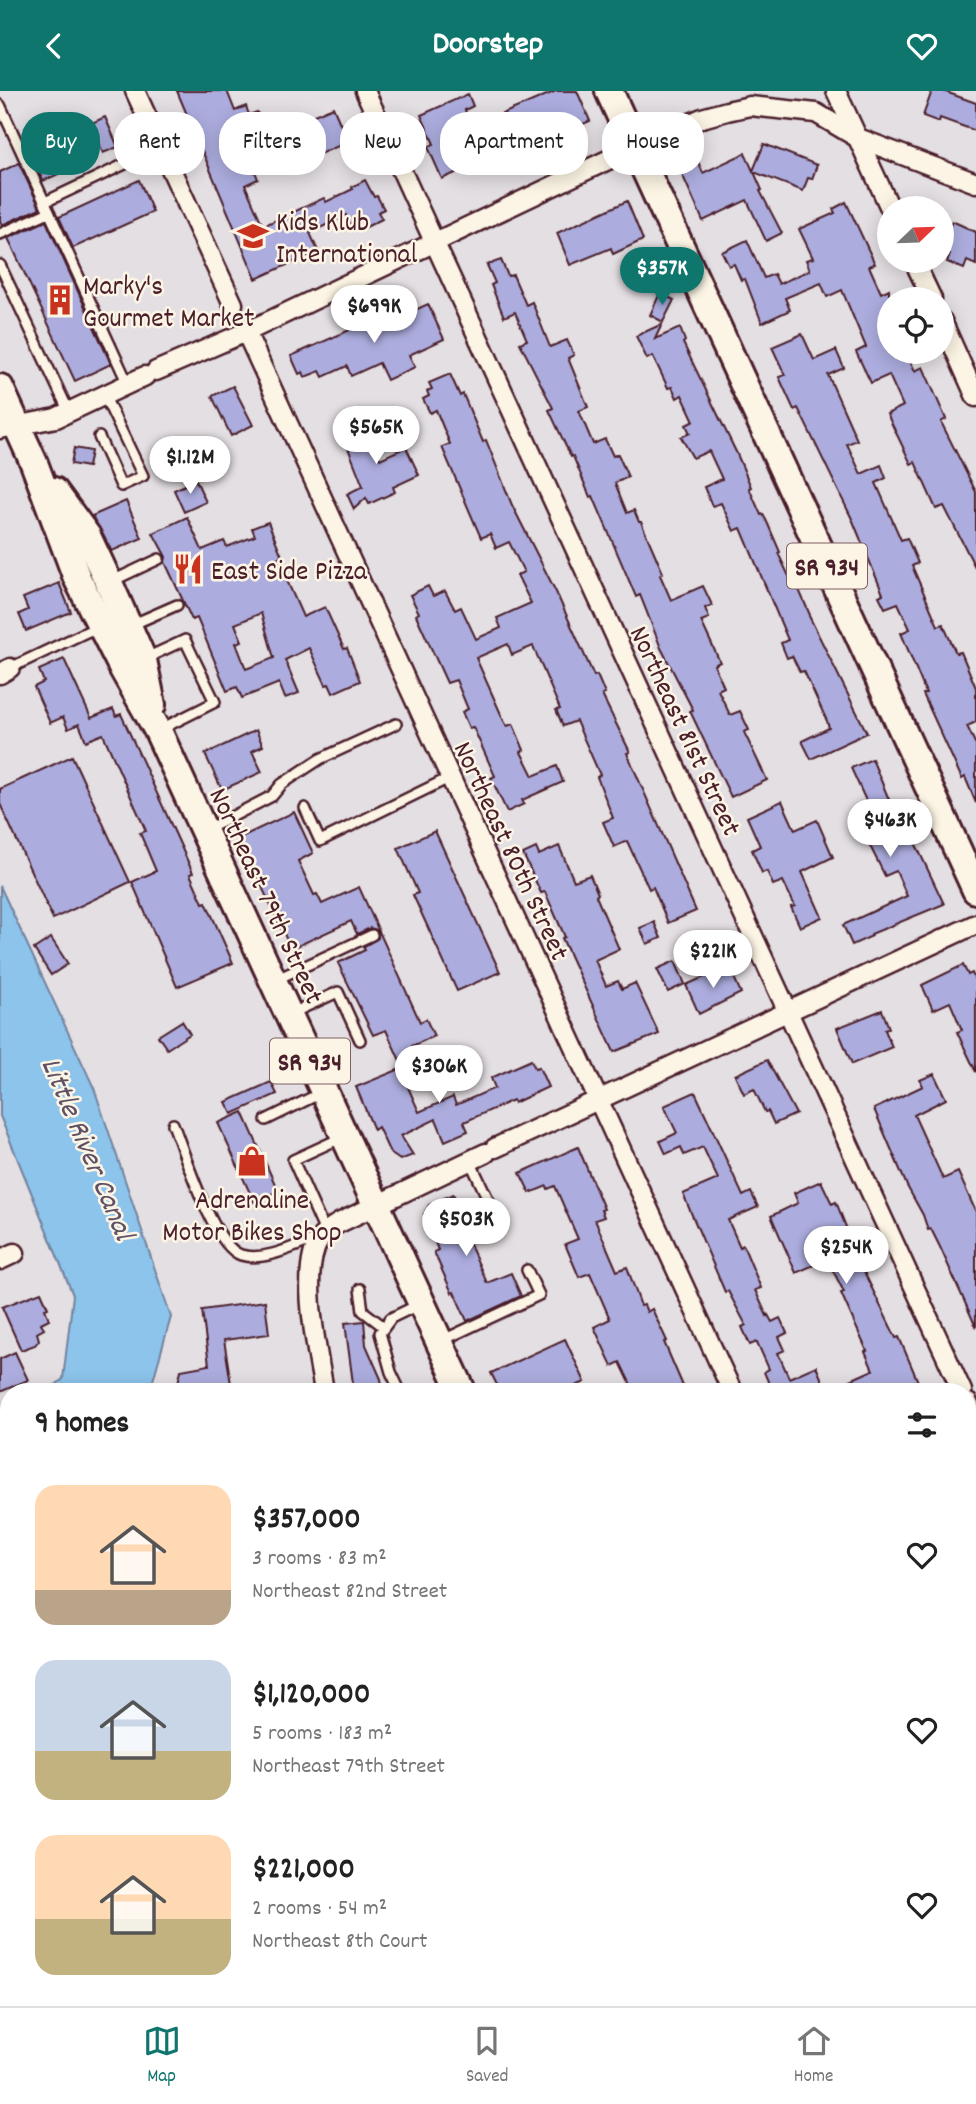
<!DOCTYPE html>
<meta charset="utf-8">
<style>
:root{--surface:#fff;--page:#f2f2f2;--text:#222;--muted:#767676;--line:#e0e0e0;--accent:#0f766e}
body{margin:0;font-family:Dekko,sans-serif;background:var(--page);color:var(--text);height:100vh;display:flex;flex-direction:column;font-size:26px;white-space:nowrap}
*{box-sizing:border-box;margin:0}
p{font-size:23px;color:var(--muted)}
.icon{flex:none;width:38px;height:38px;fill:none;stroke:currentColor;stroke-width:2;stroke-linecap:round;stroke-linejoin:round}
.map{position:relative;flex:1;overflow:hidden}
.details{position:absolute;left:0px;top:1292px;width:976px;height:625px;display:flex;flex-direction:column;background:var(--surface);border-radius:28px 28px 0 0;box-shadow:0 4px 18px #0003}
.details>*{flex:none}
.top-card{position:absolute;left:21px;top:21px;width:934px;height:63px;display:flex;gap:14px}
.needle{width:46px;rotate:67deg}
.tools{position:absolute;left:877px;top:105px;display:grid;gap:14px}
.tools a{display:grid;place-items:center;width:77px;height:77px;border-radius:50%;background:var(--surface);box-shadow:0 4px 18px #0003;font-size:35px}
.price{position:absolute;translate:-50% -60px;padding:0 16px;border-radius:24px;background:#fff;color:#222;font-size:23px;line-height:46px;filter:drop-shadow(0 2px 4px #0008)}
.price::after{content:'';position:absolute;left:50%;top:42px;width:21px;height:16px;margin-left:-10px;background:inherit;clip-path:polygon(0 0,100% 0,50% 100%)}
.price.on{background:var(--accent);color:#fff}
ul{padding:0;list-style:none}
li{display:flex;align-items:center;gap:21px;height:175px;padding:0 35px}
li span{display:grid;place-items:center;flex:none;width:196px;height:140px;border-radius:21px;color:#555}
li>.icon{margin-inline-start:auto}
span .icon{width:84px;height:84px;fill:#fffc;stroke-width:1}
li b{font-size:30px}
h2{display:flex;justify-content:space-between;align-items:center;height:84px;padding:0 35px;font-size:30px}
.pill{padding:0 24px;border-radius:28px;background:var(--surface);box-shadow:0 4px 18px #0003;font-size:24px;line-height:63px}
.pill.on{background:var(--accent);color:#fff}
header{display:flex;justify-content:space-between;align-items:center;height:91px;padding:0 35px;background:var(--accent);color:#fff;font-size:32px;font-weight:800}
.tabs{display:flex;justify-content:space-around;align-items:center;height:98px;border-top:2px solid var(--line);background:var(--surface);font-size:19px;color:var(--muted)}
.tabs a{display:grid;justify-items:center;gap:4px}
.tabs .on{color:var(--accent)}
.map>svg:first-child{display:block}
.water{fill:#8cc4eb;stroke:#72829e;stroke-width:2}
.building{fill:#acadde;stroke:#4a1f2b;stroke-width:2;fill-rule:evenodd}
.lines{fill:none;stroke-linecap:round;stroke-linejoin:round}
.lane-casing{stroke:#4a1f2b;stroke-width:14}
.street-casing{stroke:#4a1f2b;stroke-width:23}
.secondary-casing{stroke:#4a1f2b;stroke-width:30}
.primary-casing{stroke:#4a1f2b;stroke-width:32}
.lane{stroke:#fcf5e5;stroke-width:9}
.street{stroke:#fcf5e5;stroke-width:18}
.secondary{stroke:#fcf5e5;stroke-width:24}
.primary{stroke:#fcf5e5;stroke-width:26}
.labels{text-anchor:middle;stroke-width:5;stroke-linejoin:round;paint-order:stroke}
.shield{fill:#fcf5e5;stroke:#7f5f63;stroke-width:2}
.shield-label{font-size:26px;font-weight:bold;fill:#4a1f2b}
.poi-label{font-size:28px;fill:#4a1f2b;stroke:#fcf5e5;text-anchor:start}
.street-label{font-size:28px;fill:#4a1f2b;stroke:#fcf5e5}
.water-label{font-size:30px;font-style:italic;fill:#5e5165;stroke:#fcf5e5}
</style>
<header><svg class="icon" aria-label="back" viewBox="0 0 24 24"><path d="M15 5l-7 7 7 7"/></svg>Doorstep<svg class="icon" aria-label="heart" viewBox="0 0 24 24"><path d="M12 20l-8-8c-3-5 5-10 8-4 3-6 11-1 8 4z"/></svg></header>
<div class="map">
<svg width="976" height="1915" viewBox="0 0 976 1915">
<rect width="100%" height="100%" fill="#e4dfe3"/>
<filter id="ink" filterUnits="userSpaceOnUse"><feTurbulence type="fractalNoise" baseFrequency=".0143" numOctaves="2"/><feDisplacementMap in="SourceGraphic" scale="14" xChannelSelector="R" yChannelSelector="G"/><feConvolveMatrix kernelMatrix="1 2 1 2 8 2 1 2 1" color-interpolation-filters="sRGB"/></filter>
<g filter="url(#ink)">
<g class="water">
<path d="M0 795 94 997 171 1226 150 1300H48L63 1288 73 1204 0 1025Z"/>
<path d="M9 1327V1491L0 1488V1330Z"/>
<path d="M86 1908H207L208 1912 243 1911V1915H86Z"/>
</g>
<g class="building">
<path d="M177 0H227L235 20 246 15 249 24 257 21 267 44 244 53 258 88 245 94 263 135 324 107 326 111 353 98 352 96 365 89 374 106 377 105 384 118 378 121 382 128 366 136 363 128 351 134 346 124 310 142 318 160 256 188Z"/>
<path d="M556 0H577L590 30 544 50 545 53 519 64 502 23Z"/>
<path d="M932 0H943L976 12V40L940 27 939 31 923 25Z"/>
<path d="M468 3 473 15 465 19 467 24 455 29 474 74 442 88 428 56 434 53 421 24Z"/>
<path d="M333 16 348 51 303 70 290 38 310 29 309 26Z"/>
<path d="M105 26 118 56 103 62 98 52 58 69 63 81 43 90 32 66 37 64 34 58Z"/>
<path d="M764 53 817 74 812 88 808 87 803 100 754 81 762 99 760 100 782 142 766 150 747 109 703 130 678 74 696 66 703 82 745 62 753 80Z"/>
<path d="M19 72 40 117 2 134 0 130V81Z"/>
<path d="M139 89 153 121 73 157 59 126Z"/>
<path d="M627 110 643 149 613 163 611 157 570 174 557 142Z"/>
<path d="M846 111 875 173 869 175 881 202 889 198V228L883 231 889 244V261H906L915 280 923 276 946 328 941 331 976 401V478L944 415 936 418 915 371 911 373 887 323 903 315 889 284 871 292 856 261 866 256 842 199 827 206 821 192 785 207 790 219 762 232 745 188 741 189 734 173 729 175 722 161 747 149 764 187 774 183 779 193 810 179 806 169 813 167 799 138 835 122 833 118Z"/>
<path d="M46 130 111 273 75 290 8 147Z"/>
<path d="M952 130 976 141V174L967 170 964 178 947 171 950 163 942 160V154Z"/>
<path d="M501 169 508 185 513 184 526 214 532 211 550 256 567 249 574 264 568 267 588 316 579 320 593 353 605 348 613 365 618 363 628 386 615 392 627 422 634 419 639 431H641L663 482 660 484 671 509 703 495 712 514 705 517 709 527 701 530 720 571 714 574 724 596 718 599 730 624 740 620 749 639 744 641 767 689 731 706 690 620 693 619 661 557 640 504 636 506 593 405 590 406 573 365 571 366 549 319 553 317 520 252 527 249 515 221 504 226 491 194 495 192 487 174Z"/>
<path d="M660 202 674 209 663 231 650 224Z"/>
<path d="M408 213 411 221 428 213 444 248 409 264 415 276 387 289 379 272 351 285 347 275 323 286 320 280 305 286 303 281 299 283 291 265Z"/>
<path d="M662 233 655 248 680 237 685 250 683 252 737 363 751 396 749 397 761 424 763 423 767 431 780 461 778 462 794 496 797 494 810 524 809 525 867 642 811 668 802 650 829 637 827 630 804 580 800 581 792 565 787 567 781 552 788 549 741 437 734 440 721 412 712 415 704 396 722 388 709 360 693 367 681 346 690 342 686 334 694 330 682 304 677 307 672 296 668 297 653 265 647 268 636 245Z"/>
<path d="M802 243 814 269 836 259 844 277 828 284 857 349 847 353 861 383 881 374 886 387 876 392 901 449 907 447 918 472 912 475 938 535 943 533 956 562 961 561 976 597V631L967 635 976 654V712L965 686 962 688 923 603 926 602 901 542 910 538 898 512 885 517 879 505 883 503 853 430 798 317 794 319 779 286 785 284 772 256Z"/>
<path d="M450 283 460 305 463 303 483 351 486 349 512 414 556 501 594 585 597 584 605 603 602 604 630 661 627 662 696 820 668 832 653 796 649 798 627 750 614 756 603 731 613 727 597 686 600 684 576 630 563 635 556 619 560 618 533 555 512 564 508 553 476 567 504 630 507 635 513 633 524 659 521 661 533 685 557 675 563 691 522 709 524 713 507 721 491 687 495 685 473 636 469 637 462 621 468 618 456 589 447 592 416 524 419 522 410 504 428 495 433 505 445 500 455 519 461 516 476 548 501 537 497 527 531 512 517 484 524 481 509 451 496 457 490 443 481 447 442 356 450 353 436 319 430 322 423 308 429 305 427 300 432 298 429 292Z"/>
<path d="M233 295 253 334 231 345 212 305Z"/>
<path d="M362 331H365L380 368 406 356 419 384 393 396 395 401 369 413 366 407 354 418 347 403 363 395 341 339Z"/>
<path d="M74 357 91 360 88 376 71 373Z"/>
<path d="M196 389 206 411 184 421 174 399Z"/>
<path d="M126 410 142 447 112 460 92 425Z"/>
<path d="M187 426 202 459 224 450 227 456 255 445 252 437 268 431 282 465 277 467 303 526 325 516 344 558 347 557 360 590 333 602 329 593 326 594 309 557 285 569 299 602 285 607 279 592 242 607 237 596 227 600 197 527 192 529 165 471 166 466 153 442ZM261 522 274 567 246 578 236 552 242 550 235 533Z"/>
<path d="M59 492 71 521 26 540 19 523 28 519 23 507Z"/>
<path d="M64 568 91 627 113 618 116 625 121 623 193 782 190 783 203 812 206 811 233 872 177 896 132 791 156 780 140 742 146 740 103 643 86 650 79 633 68 638 63 626 50 632 34 596 44 591 39 579Z"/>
<path d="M256 639 263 655 252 660 262 681 222 699 205 663Z"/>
<path d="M72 665 130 791 53 828 0 713V698Z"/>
<path d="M872 668 905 747 911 743 944 813 871 843 872 845 852 854 843 834 907 805 896 780 885 785 852 719 867 712 851 677Z"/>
<path d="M782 710 795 739 817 729 833 766 802 781 822 826 800 836 791 816 795 815 783 790 773 794 767 780 762 782 752 759 760 755 747 726Z"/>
<path d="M294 721 313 762 298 770 314 804 317 803 322 813 359 796 420 931 426 928 434 945 412 955 417 968 402 974 386 939 373 944 338 872 365 859 363 856 378 847 377 839 370 837 357 843 351 830 291 858 239 747Z"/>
<path d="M435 740 500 881 457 900 413 804 418 802 398 757Z"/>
<path d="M559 755 574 790 590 784 598 803 596 805 619 858 595 869 606 895 618 890 622 898 635 892 659 943 614 961 562 847 565 846 545 801 541 802 523 763 536 757 539 764Z"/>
<path d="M654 831 661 847 647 853 640 837Z"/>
<path d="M51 847 68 873 51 884 34 858Z"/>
<path d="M675 870 685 893 668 901 657 878Z"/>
<path d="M963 874 968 884 972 882 976 891V981L957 941 962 939 950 911 933 919 922 894Z"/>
<path d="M729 875 741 902 699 923 686 894Z"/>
<path d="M882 919 889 937 885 939 892 956 852 973 837 937Z"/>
<path d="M182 930 190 943 167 958 158 945Z"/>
<path d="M531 969 535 977 539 976 548 996 514 1012 513 1009 464 1031 468 1040 445 1050 436 1028 401 1045 413 1064 400 1069 390 1062 378 1036 374 1039 356 996 400 978 419 1021 453 1006 456 1014 495 997 491 987Z"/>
<path d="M767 969 796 1023 774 1033 768 1020 765 1021 754 998 744 1003 735 984Z"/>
<path d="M934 983 946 1008 914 1024 943 1088 958 1081 976 1121V1236L940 1156 931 1138 928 1139 923 1124 907 1095 874 1018 923 995 920 989Z"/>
<path d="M271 991 277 1003 232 1023 226 1011Z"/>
<path d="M695 1001 743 1105 751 1101 758 1116 728 1129 740 1156 743 1154 761 1197 755 1199 767 1225 768 1224 772 1231 780 1227 787 1242 779 1246 785 1259 778 1262 789 1287 816 1275 824 1294 809 1300H759L770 1295 764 1281 769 1278 757 1251 750 1254 742 1236 746 1234 728 1200 725 1201 683 1103 718 1088 703 1056 684 1064 681 1056 666 1063 660 1050 677 1042 664 1015Z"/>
<path d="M243 1021 278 1100 254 1111 218 1032Z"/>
<path d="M578 1056 604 1118 601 1119 604 1126 595 1129 617 1180 627 1176 641 1215 644 1214 647 1221 652 1218 667 1250 664 1251 683 1295 672 1300H634L620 1271 612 1275 594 1236 610 1228 590 1182 579 1186 565 1153 578 1148 555 1095 548 1098 547 1095 530 1102 520 1082Z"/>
<path d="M821 1090 832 1113 836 1111 864 1181 896 1247 899 1246 922 1300H826L873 1279 865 1261 867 1260 841 1202 844 1201 827 1168 796 1182 771 1125 798 1112 794 1102Z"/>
<path d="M453 1103 461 1118 476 1112 487 1137 467 1147 487 1192 511 1182 521 1205 467 1230 454 1201 452 1202 434 1161 438 1159 424 1123 429 1114Z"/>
<path d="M41 1201 48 1217 45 1218 49 1228 41 1232 44 1238 37 1242 39 1249 35 1254 21 1259 2 1216Z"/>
<path d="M265 1210 269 1243 224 1249 231 1293 176 1300 181 1279 209 1274 202 1219Z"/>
<path d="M364 1230 366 1254 381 1288 383 1300H354L345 1232Z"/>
<path d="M565 1248 585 1291 565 1300H500L491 1282Z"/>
<path d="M15 1261 28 1289 0 1301V1268Z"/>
</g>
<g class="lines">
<g class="lane-casing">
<g id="lane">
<path d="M0 14 128 293"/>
<path d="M45 111 161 56"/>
<path d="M0 143 49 121"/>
<path d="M0 174 69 321"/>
<path d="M99 346 121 395 143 385 104 304"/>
<path d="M110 491 159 468"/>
<path d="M129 535 177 514"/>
<path d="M144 568 185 549 215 611 159 639"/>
<path d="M10 577 97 536"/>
<path d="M305 717 320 750 451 686"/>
<path d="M206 739 272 705 282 693 320 668 396 633"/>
<path d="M275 889 372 844"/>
<path d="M290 923 338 901 360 949"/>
<path d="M266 1029 323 1001"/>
<path d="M173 1033C184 1061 213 1155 241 1164 265 1171 297 1154 319 1146"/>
<path d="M470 1070 496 1125"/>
<path d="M325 1141 293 1069 343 1046"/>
<path d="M360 1198 363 1220 384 1236"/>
<path d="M441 1250 539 1204 527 1179"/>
<path d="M400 1300 391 1281 380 1242 391 1227 420 1213"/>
</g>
</g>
<g class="street-casing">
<g id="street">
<path d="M135 0 233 213"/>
<path d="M365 0 962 1300"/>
<path d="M836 0 890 117"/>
<path d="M914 170 932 208"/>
<path d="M942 230 976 306"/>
<path d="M246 241 732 1300"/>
<path d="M156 280 246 241 614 66 702 27 727 20 750 15 816 22 858 47 976 92"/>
<path d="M0 338 56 327 145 285"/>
<path d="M0 583 10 577"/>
<path d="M495 1057 976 833"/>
<path d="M0 1169 15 1162"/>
<path d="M324 1300C318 1263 299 1182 319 1149 324 1141 331 1137 339 1132L486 1062"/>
<path d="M968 1312 976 1330"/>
<path d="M968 1813 976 1831"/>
<path d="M404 1908 405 1915"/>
<path d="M591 1915 609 1908"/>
</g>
</g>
<g class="secondary-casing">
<path id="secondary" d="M968 1736 976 1732"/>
</g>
<g class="primary-casing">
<g id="primary">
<path d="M609 0 976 799"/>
<path d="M0 297 34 372 77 487 123 578 158 640 462 1300"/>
<path d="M54 400 87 445 109 492 143 569 152 614"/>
<path d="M732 1908 735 1915"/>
<path d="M762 1908 766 1915"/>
</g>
</g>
<use href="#lane" class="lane"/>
<use href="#street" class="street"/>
<use href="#secondary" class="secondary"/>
<use href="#primary" class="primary"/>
</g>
</g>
<defs>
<g id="school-bare" transform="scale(2.415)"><path d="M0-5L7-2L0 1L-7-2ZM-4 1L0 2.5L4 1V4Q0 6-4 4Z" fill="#c8321e" stroke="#fcf5e5" stroke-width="2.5" paint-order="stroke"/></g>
<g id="building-bare" transform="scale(2.415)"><path d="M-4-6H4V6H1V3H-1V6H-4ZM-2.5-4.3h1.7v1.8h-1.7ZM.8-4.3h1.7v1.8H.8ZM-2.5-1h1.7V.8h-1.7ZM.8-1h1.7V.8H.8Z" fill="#c8321e" stroke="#fcf5e5" stroke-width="2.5" paint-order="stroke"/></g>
<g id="restaurant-bare" transform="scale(2.415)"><path d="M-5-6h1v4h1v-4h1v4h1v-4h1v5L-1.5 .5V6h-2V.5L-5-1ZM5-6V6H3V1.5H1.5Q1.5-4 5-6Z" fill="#c8321e" stroke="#fcf5e5" stroke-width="2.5" paint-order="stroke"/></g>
<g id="shop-bare" transform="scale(2.415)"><path d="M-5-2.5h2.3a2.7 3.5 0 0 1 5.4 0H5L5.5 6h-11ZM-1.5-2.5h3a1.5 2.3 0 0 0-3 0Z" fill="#c8321e" stroke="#fcf5e5" stroke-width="2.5" paint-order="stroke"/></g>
</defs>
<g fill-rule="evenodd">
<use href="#school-bare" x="253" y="145"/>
<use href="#building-bare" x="60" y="209"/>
<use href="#restaurant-bare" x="188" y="478"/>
<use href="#shop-bare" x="252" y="1070"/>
</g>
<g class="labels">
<g class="shield">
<rect x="787" y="452.5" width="80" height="45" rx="5"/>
<rect x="270" y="947.5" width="80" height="45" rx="5"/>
</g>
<g class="shield-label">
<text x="827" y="484">SR 934</text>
<text x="310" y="979">SR 934</text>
</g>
<g class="poi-label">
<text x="276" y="139">Kids Klub<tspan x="276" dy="32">International</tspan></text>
<text x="83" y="203">Marky's<tspan x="83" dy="32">Gourmet Market</tspan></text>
<text x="211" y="488">East Side Pizza</text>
<text x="252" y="1117" text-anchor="middle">Adrenaline<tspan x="252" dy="32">Motor Bikes Shop</tspan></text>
</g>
<g class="street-label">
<text transform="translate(687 639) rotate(65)" y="10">Northeast 81st Street</text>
<text transform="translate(513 759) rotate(65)" y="10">Northeast 80th Street</text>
<text transform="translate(268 804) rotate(65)" y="10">Northeast 79th Street</text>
</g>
<g class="water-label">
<text transform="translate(89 1057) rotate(67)" y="10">Little River Canal</text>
</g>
</g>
</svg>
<div class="tools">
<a><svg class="needle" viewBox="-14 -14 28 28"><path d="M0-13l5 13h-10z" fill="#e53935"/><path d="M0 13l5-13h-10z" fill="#767676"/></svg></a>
<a><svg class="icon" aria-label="locate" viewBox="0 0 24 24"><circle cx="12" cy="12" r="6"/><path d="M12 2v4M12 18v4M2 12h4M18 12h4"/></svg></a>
</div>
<b class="price on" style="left:662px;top:216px">$357K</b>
<b class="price" style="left:374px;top:254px">$699K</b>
<b class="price" style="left:376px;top:375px">$565K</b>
<b class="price" style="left:190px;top:405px">$1.12M</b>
<b class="price" style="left:890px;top:768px">$463K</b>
<b class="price" style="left:713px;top:899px">$221K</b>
<b class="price" style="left:439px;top:1014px">$306K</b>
<b class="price" style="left:466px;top:1167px">$503K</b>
<b class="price" style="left:846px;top:1195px">$254K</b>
<div class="top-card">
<a class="pill on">Buy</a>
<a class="pill">Rent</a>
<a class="pill">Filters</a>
<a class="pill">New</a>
<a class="pill">Apartment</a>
<a class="pill">House</a>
</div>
<section class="details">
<h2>9 homes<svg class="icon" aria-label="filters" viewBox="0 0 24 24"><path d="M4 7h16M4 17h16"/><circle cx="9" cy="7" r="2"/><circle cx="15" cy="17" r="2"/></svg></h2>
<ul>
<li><span style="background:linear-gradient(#ffd9b3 75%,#b9a48a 0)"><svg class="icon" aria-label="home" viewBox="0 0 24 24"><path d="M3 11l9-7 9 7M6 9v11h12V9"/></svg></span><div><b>$357,000</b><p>3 rooms · 83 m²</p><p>Northeast 82nd Street</p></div><svg class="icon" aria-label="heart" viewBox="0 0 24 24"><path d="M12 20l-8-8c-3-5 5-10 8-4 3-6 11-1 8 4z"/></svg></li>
<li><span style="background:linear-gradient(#c9d6e8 65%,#c2b280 0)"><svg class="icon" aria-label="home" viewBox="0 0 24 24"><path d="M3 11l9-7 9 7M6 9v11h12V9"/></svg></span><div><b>$1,120,000</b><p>5 rooms · 183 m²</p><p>Northeast 79th Street</p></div><svg class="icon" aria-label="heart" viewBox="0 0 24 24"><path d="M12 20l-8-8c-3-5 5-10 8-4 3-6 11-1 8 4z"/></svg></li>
<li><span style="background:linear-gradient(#ffd9b3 60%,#c2b280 0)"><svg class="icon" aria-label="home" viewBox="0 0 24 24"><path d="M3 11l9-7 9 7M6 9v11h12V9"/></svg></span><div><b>$221,000</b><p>2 rooms · 54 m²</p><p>Northeast 8th Court</p></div><svg class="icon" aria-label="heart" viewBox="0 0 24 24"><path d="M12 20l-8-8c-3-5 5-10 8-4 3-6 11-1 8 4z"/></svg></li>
</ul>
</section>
</div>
<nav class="tabs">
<a class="on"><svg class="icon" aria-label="map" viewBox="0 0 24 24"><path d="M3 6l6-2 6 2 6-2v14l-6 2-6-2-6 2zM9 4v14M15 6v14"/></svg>Map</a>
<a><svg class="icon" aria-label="saved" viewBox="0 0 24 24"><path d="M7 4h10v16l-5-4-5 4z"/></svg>Saved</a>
<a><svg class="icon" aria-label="home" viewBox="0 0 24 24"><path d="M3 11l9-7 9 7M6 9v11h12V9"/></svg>Home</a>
</nav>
